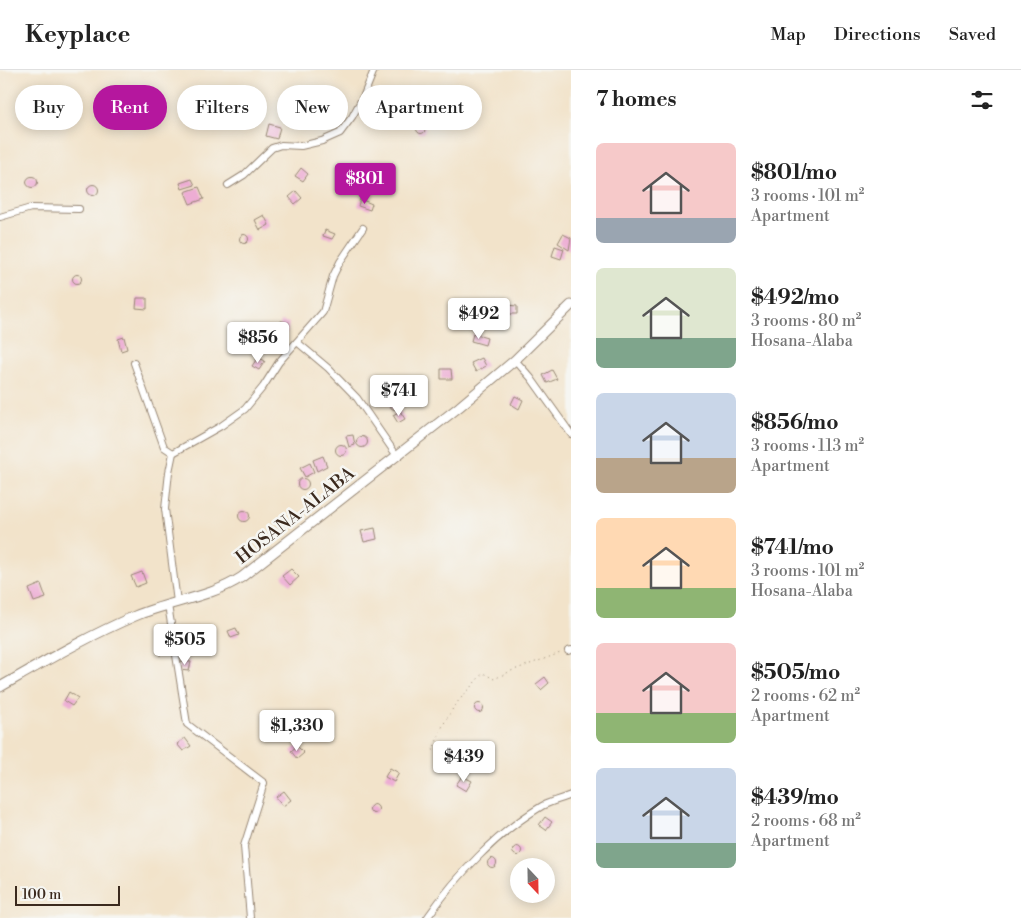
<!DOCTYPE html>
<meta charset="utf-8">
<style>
:root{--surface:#fff;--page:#f6f6f6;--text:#222;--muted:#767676;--line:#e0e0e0;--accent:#b5179e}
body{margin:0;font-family:"Libre Bodoni",serif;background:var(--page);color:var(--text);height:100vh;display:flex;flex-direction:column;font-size:19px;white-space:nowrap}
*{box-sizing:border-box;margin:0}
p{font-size:16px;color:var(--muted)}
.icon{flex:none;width:28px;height:28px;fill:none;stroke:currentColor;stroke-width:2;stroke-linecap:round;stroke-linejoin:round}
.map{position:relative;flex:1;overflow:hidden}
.sheet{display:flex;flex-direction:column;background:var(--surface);width:450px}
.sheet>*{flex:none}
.guide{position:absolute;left:15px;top:15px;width:475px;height:45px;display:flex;gap:10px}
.needle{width:32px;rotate:158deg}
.controls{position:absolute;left:510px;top:788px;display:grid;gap:10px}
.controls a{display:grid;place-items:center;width:45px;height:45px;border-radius:50%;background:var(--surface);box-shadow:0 2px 12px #0003;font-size:25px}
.scale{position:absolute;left:15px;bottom:12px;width:105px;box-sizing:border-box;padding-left:5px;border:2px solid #3b2a1e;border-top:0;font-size:14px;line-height:18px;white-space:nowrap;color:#3b2a1e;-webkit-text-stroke:4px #f6f6f2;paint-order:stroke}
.price{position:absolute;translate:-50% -42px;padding:0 11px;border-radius:5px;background:#fff;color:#222;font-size:16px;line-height:32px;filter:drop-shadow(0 1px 2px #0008)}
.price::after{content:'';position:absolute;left:50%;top:30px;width:15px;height:11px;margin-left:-8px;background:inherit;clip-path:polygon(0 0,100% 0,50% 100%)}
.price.selected{background:var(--accent);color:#fff}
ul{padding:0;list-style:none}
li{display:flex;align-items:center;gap:15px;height:125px;padding:0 25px}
li span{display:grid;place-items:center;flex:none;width:140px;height:100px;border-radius:8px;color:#555}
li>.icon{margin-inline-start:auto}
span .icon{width:60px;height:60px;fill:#fffc;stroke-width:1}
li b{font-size:21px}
h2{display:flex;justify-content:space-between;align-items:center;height:60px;padding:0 25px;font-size:21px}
.pill{padding:0 18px;border-radius:22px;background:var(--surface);box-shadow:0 2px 12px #0003;font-size:18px;line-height:45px}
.pill.selected{background:var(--accent);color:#fff}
header{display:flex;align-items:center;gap:30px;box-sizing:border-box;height:70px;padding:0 25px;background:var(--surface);border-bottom:1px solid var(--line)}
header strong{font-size:24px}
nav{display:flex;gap:28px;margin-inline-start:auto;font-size:18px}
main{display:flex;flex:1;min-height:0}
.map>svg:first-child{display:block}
.building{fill:#edadd4}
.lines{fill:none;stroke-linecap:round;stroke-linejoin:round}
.minor-casing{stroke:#968674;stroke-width:8}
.secondary-casing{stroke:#968674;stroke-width:11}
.path{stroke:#968674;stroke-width:1;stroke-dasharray:1 4;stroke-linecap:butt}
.minor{stroke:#fff;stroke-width:6}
.secondary{stroke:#fff;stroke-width:9}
.labels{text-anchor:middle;stroke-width:5;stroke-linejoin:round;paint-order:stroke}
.street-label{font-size:18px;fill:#3b2a1e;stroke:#f6f6f2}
</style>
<header>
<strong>Keyplace</strong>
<nav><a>Map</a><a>Directions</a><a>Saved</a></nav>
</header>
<main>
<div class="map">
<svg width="571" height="848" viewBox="0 0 571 848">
<rect width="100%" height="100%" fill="#f6f6f2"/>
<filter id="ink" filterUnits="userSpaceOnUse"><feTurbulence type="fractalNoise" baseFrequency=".02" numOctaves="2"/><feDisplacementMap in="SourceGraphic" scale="10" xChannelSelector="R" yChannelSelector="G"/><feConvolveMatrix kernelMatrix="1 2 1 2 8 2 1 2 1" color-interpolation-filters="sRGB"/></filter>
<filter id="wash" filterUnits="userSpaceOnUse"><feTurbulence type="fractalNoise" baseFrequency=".0096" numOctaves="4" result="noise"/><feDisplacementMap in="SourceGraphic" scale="20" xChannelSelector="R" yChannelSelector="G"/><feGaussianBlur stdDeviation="1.12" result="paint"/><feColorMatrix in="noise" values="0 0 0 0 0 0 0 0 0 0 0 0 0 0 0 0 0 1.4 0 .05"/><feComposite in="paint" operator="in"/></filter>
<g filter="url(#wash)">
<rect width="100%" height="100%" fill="#f2e3ca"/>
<g id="blocks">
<g class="building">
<path d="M269 54 280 57 277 69 266 66Z"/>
<circle cx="421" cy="59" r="4.5"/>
<path d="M301 98 308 104 303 111 295 106Z"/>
<circle cx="32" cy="112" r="5.5"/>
<path d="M192 109 195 115 182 119 180 113Z"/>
<circle cx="93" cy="120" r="5.5"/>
<path d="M199 117 204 129 190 134 185 122Z"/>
<path d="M296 121 302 128 295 134 289 127Z"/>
<path d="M360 129 372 134 370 140 358 136Z"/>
<path d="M264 145 269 155 260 160 255 150Z"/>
<path d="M325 160 335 164 332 169 323 166Z"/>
<path d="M563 164 571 168 569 180 558 173Z"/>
<circle cx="244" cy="169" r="4.5"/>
<path d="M555 176 564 179 561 189 552 186Z"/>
<circle cx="77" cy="209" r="4.5"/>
<path d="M137 228H147V239L136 238Z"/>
<path d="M507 235 517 236V244H507Z"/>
<path d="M281 251 289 253 287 263 279 261Z"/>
<path d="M473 264 487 268 485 275 471 271Z"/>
<path d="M124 267 127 279 121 281 118 269Z"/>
<path d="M258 287 265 291 259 300 252 296Z"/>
<path d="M482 288 486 296 476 302 471 293Z"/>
<path d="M441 299H451L452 309H441Z"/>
<path d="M552 300 557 309 547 313 543 305Z"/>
<circle cx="414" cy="314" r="5.5"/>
<path d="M402 315 411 320 406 328 397 322Z"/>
<path d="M515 326 523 330 519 339 511 334Z"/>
<circle cx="395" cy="334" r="5.5"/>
<path d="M400 341 405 349 398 353 393 345Z"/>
<path d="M353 365 355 375 349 377 346 366Z"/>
<circle cx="362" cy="372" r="5.5"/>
<circle cx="341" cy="380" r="5.5"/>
<path d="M323 386 327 396 317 401 313 390Z"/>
<path d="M310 393 314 402 305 407 300 398Z"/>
<circle cx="303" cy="414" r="5.5"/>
<circle cx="244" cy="446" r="5.5"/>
<path d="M375 458 377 469 364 472 361 461Z"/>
<path d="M291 499 299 507 290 515 282 506Z"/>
<path d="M142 502 146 513 136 517 131 506Z"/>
<path d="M41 514 46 528 34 532 29 519Z"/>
<path d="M236 558 239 565 231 568 228 561Z"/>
<path d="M181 591 191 592 189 601 179 600Z"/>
<path d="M545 607 549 613 541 620 536 614Z"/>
<path d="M69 622 78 628 72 636 64 631Z"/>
<circle cx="479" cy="638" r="4.5"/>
<path d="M185 668 191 676 183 681 177 674Z"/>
<path d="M297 676 304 683 297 689 291 681Z"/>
<path d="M390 698 399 703 394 712 385 707Z"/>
<path d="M462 706 472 711 466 721 456 715Z"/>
<path d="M284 721 291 730 283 736 276 727Z"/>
<circle cx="374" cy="739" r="4.5"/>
<path d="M545 747 552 752 546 760 539 755Z"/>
<circle cx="517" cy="781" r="4.5"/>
<circle cx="492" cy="793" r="4.5"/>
</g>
</g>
</g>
<g filter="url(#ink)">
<use href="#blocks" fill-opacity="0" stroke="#968674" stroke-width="1"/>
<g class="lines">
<g class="minor-casing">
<g id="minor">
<path d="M228 115 244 105 272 78 281 75 301 76 322 71 340 63 352 47 364 25 374 0"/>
<path d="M0 147 31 138 79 139"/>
<path d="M297 272 328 298 357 328 397 386"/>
<path d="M515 290 531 308 571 364"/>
<path d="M134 293 164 377 173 383 221 356 245 339 263 317 279 292 323 242 333 206 340 192 363 158"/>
<path d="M173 383 169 402 165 439 177 532"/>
<path d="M168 535 187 654 264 713 244 776 250 848"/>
<path d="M568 581 571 580"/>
<path d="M427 848C457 805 497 763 542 736 551 731 562 729 571 725"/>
</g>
</g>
<g class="secondary-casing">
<path id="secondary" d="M0 617C44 592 88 566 135 546 170 531 210 528 242 507L459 337 515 290 571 235"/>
</g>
<g class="path">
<path d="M160 586 165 558"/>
<path d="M444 691 433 680 443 655 455 635 483 603 494 609 511 601 563 582"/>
</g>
<use href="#minor" class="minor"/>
<use href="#secondary" class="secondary"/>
</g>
</g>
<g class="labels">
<g class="street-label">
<text transform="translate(295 445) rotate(-38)" y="6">HOSANA-ALABA</text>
</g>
</g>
</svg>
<div class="controls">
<a><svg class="needle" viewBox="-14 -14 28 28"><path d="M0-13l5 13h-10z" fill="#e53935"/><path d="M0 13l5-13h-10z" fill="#767676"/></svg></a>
</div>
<div class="scale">100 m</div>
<b class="price selected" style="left:365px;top:135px">$801</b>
<b class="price" style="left:479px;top:270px">$492</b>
<b class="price" style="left:258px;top:294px">$856</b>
<b class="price" style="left:399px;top:347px">$741</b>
<b class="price" style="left:185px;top:596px">$505</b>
<b class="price" style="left:297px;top:682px">$1,330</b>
<b class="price" style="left:464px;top:713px">$439</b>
<div class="guide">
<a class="pill">Buy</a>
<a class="pill selected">Rent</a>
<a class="pill">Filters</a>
<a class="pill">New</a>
<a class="pill">Apartment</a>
</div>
</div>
<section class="sheet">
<h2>7 homes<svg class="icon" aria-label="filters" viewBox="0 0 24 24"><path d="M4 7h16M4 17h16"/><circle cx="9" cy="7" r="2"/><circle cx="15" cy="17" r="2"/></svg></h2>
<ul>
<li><span style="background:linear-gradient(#f6c9c9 75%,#9aa5b1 0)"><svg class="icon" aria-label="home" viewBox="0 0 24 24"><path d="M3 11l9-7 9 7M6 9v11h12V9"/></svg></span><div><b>$801/mo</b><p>3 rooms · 101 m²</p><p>Apartment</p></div></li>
<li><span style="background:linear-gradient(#dfe7d0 70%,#7fa58c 0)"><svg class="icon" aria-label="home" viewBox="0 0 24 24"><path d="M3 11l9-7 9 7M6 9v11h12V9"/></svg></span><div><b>$492/mo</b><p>3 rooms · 80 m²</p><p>Hosana-Alaba</p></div></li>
<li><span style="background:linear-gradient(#c9d6e8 65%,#b9a48a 0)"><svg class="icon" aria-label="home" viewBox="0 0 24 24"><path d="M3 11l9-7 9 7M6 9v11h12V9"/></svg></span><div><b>$856/mo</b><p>3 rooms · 113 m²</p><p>Apartment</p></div></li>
<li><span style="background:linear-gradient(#ffd9b3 70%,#8fb573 0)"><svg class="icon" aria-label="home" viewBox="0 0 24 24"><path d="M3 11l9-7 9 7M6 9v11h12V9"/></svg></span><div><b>$741/mo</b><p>3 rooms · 101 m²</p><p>Hosana-Alaba</p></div></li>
<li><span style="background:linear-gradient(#f6c9c9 70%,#8fb573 0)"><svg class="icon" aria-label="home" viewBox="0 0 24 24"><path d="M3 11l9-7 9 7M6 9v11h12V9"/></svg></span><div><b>$505/mo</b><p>2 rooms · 62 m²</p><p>Apartment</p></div></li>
<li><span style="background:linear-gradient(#c9d6e8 75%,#7fa58c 0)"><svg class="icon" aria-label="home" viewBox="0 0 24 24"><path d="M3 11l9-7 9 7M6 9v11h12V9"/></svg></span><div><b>$439/mo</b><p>2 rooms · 68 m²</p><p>Apartment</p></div></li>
</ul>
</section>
</main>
